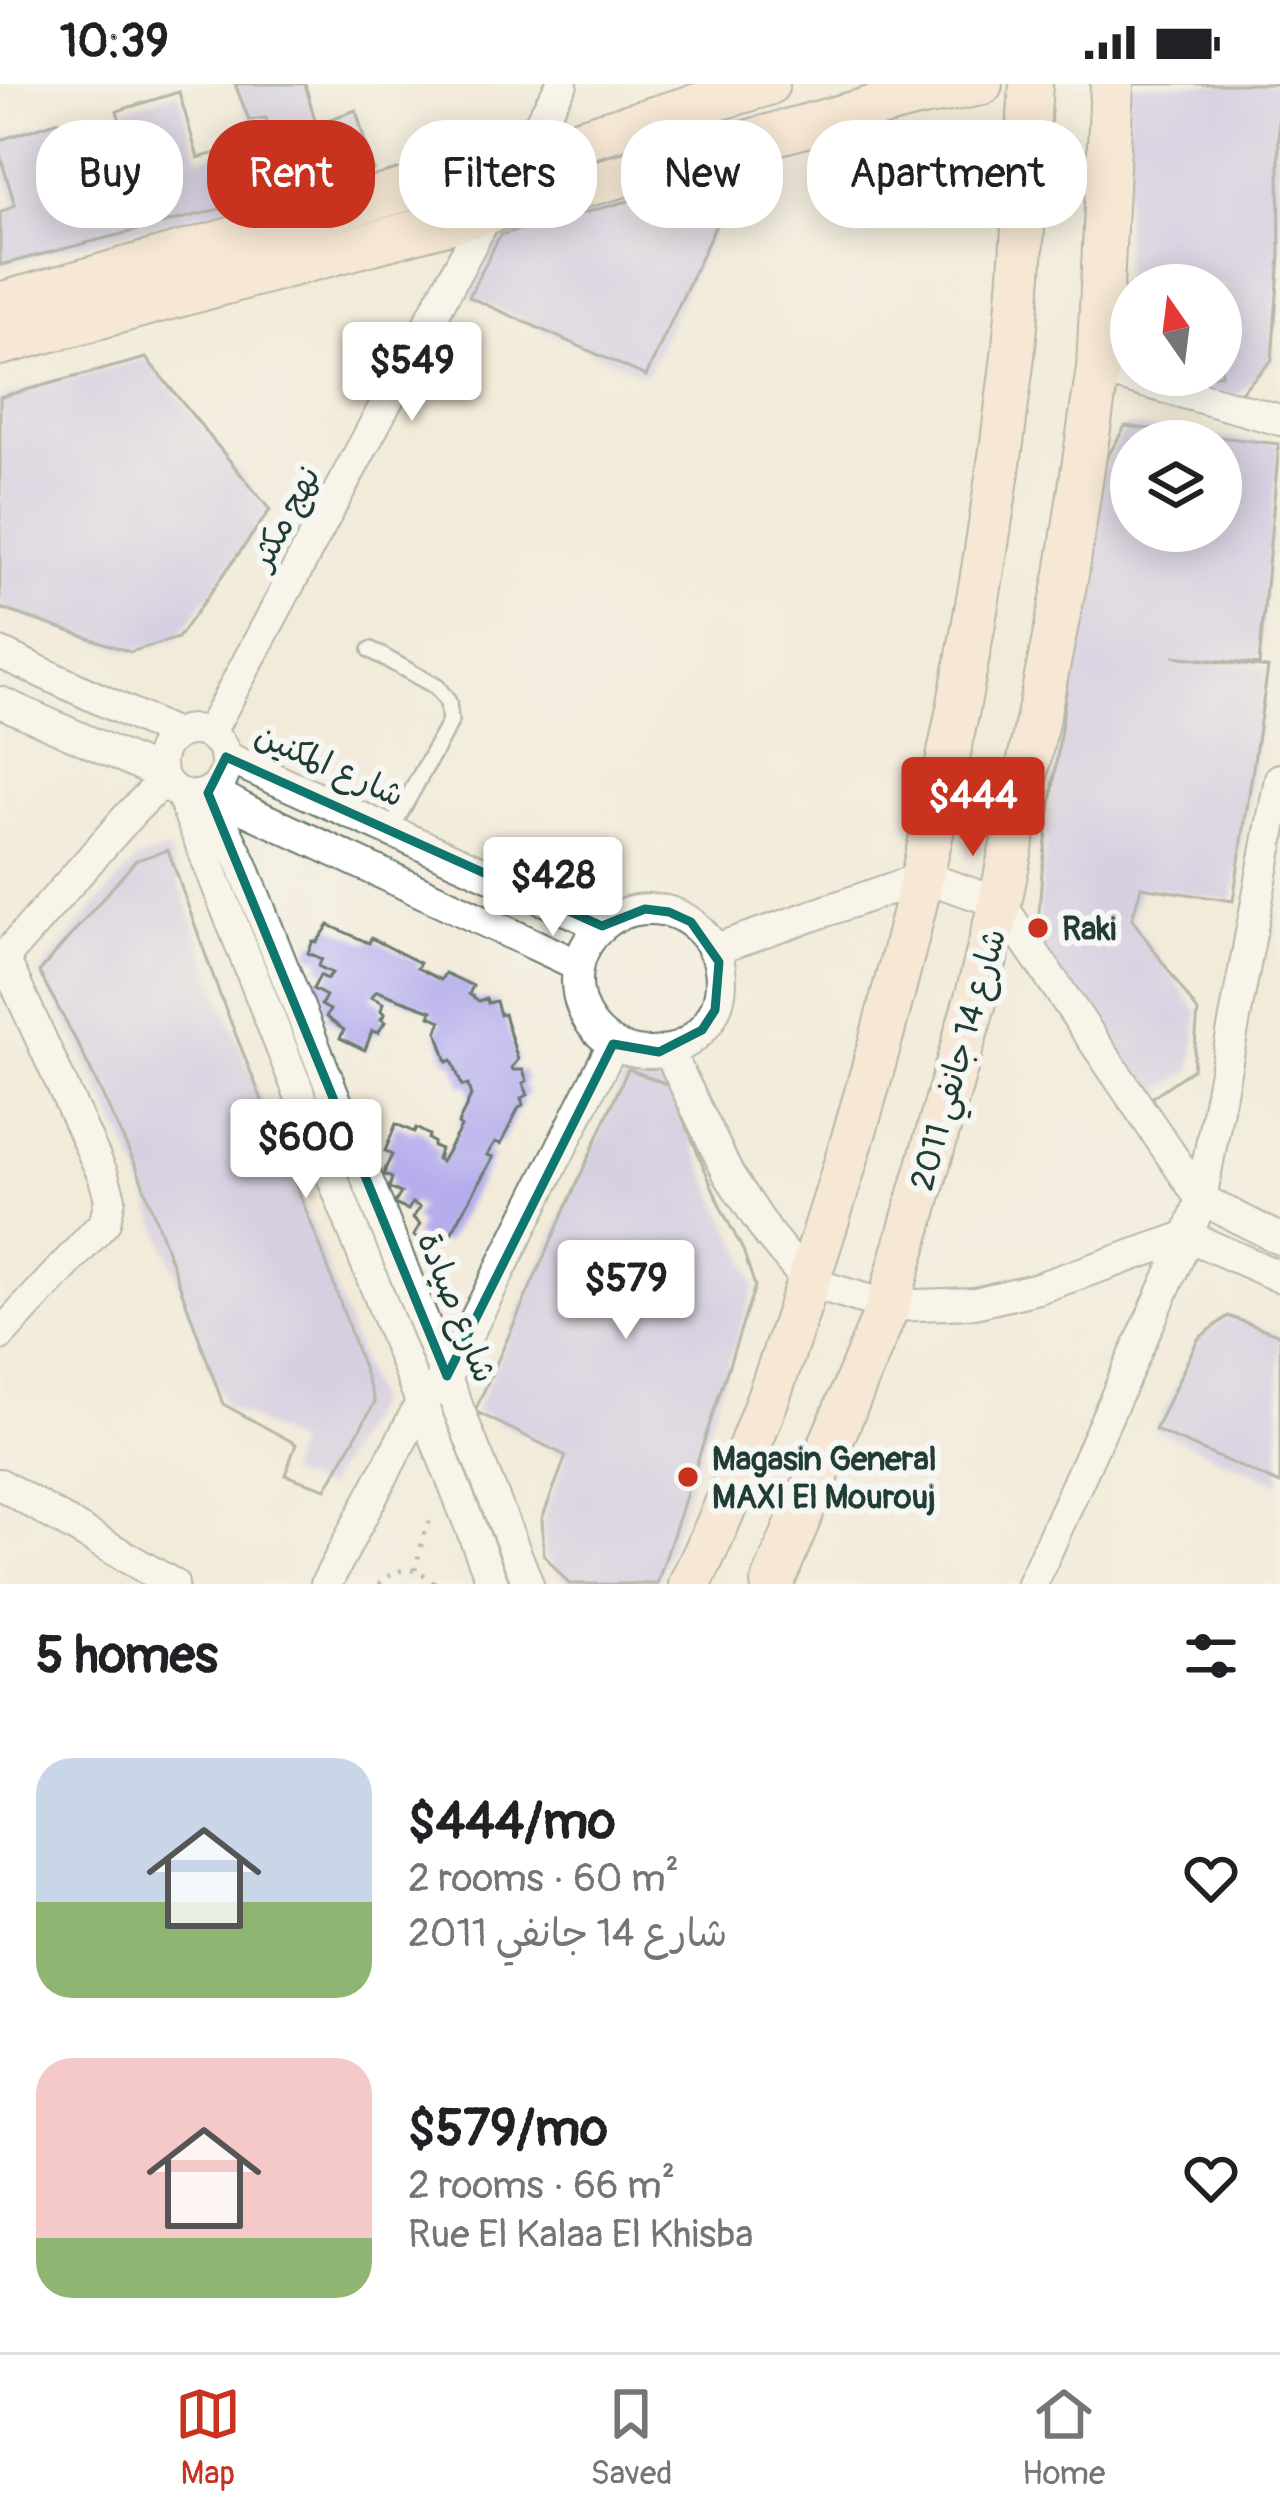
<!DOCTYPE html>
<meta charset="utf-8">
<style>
:root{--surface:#fff;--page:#f6f6f6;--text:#202124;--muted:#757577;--line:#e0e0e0;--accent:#c8321e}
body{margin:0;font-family:Pangolin,"Playpen Sans Arabic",sans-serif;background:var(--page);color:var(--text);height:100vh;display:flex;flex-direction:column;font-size:45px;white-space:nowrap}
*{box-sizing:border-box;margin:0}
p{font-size:39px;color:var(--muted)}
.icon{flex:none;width:66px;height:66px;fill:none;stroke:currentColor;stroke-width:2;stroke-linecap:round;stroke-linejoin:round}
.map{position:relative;height:1500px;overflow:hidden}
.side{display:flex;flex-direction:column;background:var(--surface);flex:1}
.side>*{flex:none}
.hud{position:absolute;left:36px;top:36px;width:1209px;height:108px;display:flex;gap:24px}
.needle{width:78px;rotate:346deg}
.tools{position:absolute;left:1110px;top:180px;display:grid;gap:24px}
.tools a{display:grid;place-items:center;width:132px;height:132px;border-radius:50%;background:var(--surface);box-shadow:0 6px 30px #0003;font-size:60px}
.price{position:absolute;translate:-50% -102px;padding:0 27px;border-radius:12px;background:#fff;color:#222;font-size:39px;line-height:78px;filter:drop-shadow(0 3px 6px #0008)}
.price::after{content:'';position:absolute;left:50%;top:72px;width:36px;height:27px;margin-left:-18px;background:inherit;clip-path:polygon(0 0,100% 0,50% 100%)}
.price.selected{background:var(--accent);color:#fff}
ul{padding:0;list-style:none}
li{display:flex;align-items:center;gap:36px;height:300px;padding:0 36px}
li span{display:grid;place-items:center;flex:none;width:336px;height:240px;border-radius:36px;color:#555}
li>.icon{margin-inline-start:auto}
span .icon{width:144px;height:144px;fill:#fffc;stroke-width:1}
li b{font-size:51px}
h2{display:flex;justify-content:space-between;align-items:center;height:144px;padding:0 36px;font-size:51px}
.tag{padding:0 42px;border-radius:48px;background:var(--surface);box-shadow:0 6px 30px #0003;font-size:42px;line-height:108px}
.tag.selected{background:var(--accent);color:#fff}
.status{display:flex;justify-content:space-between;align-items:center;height:84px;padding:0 60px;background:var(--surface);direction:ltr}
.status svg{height:33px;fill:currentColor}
.menu{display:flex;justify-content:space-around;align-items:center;height:168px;border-top:3px solid var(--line);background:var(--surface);font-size:33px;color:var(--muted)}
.menu a{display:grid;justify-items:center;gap:6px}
.menu .selected{color:var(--accent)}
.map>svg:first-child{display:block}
.building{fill:#b6aeec;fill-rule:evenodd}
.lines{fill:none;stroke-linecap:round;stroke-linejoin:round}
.lane-casing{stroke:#697a6e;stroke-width:20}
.street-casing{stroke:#697a6e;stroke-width:34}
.secondary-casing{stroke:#697a6e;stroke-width:46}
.path{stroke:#697a6e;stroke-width:4.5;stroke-dasharray:3 9;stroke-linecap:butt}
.lane{stroke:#fff;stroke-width:15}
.street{stroke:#fff;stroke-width:30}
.secondary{stroke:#fbe5cf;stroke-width:42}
.marked{fill:none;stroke:#0f766e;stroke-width:9;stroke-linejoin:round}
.poi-dot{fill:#c8321e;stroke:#f6f6f2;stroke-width:4.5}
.labels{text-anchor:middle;stroke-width:12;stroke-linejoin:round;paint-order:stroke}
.street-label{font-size:33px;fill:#1f3d34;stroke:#f6f6f2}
.poi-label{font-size:33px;font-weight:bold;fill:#1f3d34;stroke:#f6f6f2;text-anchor:start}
</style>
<div class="status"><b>10:39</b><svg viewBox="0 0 49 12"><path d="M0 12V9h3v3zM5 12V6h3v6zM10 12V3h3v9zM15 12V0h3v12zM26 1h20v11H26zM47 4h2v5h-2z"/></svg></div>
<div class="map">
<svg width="1280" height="1500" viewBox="0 0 1280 1500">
<rect width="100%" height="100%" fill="#f6f6f2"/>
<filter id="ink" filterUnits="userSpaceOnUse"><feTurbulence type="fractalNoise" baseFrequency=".00833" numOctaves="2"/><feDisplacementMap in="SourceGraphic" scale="24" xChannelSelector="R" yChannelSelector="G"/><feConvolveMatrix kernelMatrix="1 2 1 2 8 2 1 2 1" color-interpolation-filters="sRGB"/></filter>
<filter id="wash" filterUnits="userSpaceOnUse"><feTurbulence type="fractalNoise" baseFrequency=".004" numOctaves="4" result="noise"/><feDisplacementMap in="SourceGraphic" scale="48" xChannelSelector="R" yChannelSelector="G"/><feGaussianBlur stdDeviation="2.7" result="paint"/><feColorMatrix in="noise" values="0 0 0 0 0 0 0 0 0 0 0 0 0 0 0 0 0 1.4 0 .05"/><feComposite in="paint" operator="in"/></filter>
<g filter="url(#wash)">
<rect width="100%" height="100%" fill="#f3ebd9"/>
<g id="blocks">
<g class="building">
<path d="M235 0H305L316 40 356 26 373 86 0 181V129L15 121 0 71V56L59 37 80 107 138 93 117 27 179 8 198 74 271 54 266 34 249 36Z"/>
<path d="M1129 0H1278L1280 171 1272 276 1236 313 1192 302 1191 291H1221V201H1131L1129 255 1122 225Z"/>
<path d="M741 87 646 292 469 213 500 151Z"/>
<path d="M146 274 270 426 178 554 130 568 0 524V313Z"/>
<path d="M1125 342 1279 360 1259 581 1173 572 1268 584 1233 817 1141 803 1132 835 1198 928 1193 985 1145 1018 1037 856 1042 787 1094 397ZM1131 357H1221V447H1131Z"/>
<path d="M168 766 220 911 322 1167 375 1318 326 1405 285 1391 296 1360 223 1320 137 1084 80 964 39 888 136 776Z"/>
<path d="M329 841 369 859 371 854 420 879 417 884 441 896 445 889 473 902 469 910 479 917 486 914 488 919 496 917 500 931 504 930 518 976 512 983 513 986H523L527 997 523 999 528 1011 521 1014 523 1021 518 1025 501 1060 495 1058 487 1071 493 1073 446 1159 427 1154 426 1158 414 1152 420 1140 413 1134 420 1123 412 1119 408 1126 394 1120 401 1109 389 1104 392 1094 385 1091V1085L392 1071 385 1067 396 1040 414 1048 416 1044 429 1051 428 1055 433 1058V1062L440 1065 437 1075 441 1078 461 1043 458 1040 471 1012 468 1001 462 1002 452 976 447 978 437 947 441 937 430 932 432 927 377 907 371 913 383 919 381 927 385 930 381 935 385 938 378 949 372 947 365 966 340 954 344 946 326 933 330 926 321 921 326 912 313 905 320 891 327 895 332 889 318 882 322 875 308 869 313 857 317 858Z"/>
<path d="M628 985 669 1001 722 1126 743 1166 755 1202 657 1500H569L544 1471 542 1435 566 1372 475 1327Z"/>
<path d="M1228 1232 1280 1251V1400L1155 1346 1198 1255Z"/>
</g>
</g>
</g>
<g filter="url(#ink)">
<use href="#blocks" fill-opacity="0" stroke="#697a6e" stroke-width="3"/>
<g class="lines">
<g class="lane-casing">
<path id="lane" d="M371 566 437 603 448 618 450 638 390 747"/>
</g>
<g class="street-casing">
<g id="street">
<path d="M516 79 562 0"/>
<path d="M1098 285 1280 336"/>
<path d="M0 569 175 650"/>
<path d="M0 618 161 690"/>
<circle cx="193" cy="679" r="33"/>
<path d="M209 650 492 121"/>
<path d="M226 673 602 842"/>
<path d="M211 707 248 727 578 881"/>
<path d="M208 709 242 780 528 1500"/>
<path d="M181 710 493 1500"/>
<circle cx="649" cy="897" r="72"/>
<path d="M713 866 924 793 1000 819 1201 1115 1280 1155"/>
<path d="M0 872 4 874 103 1091 110 1114 105 1138 0 1251"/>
<path d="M0 878 131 729 164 696"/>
<path d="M668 966 729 1091 769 1151 808 1198 888 1222 975 1219 1038 1204 1188 1152 1280 1193"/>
<path d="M0 1400 173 1500"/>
<path d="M326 1500 421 1319 447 1292 613 960"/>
<path d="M1032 1500 1188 1152 1201 1115 1280 695"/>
</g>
</g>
<g class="secondary-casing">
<g id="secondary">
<path d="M0 220 519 74 768 0"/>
<path d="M0 260 912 13 981 0"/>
<path d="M690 1500C752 1372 797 1235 839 1100 922 830 980 553 1013 272 1023 182 1025 90 1031 0"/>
<path d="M772 1500 888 1222 978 907 1000 819 1067 490 1098 285 1112 0"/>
</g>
</g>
<g class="path">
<path d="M415 1486 425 1446 434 1430"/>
<path d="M379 1500C397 1481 418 1482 436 1500"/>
</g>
<use href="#lane" class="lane"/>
<use href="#street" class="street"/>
<use href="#secondary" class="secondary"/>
</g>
</g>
<path d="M0 0H1280V1500H0ZM226 673 602 842 645 825 669 828 691 838 719 878 715 926 702 946 659 968 613 960 447 1292 208 709Z" fill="#f3ebd9" fill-opacity=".55" fill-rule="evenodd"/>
<path class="marked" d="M226 673 602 842 645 825 669 828 691 838 719 878 715 926 702 946 659 968 613 960 447 1292 208 709Z"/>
<g class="poi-dot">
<circle cx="1038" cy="844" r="12"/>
<circle cx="688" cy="1393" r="12"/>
</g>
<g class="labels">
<g class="street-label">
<text transform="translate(284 433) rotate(-62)" y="12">نهج مكثر</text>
<text transform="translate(330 680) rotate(24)" y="12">شارع المكنين</text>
<text transform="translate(957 975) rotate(-74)" y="12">شارع 14 جانفي 2011</text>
<text transform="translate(458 1223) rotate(68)" y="12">شارع صيادة</text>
</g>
<g class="poi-label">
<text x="1062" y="856">Raki</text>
<text x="712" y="1386">Magasin General<tspan x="712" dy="38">MAXI El Mourouj</tspan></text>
</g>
</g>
</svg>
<div class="tools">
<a><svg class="needle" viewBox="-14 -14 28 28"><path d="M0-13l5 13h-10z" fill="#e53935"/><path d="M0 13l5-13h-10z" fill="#757577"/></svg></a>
<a><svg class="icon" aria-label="layers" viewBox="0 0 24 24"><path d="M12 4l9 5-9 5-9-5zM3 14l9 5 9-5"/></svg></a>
</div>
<b class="price" style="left:412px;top:340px">$549</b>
<b class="price selected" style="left:973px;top:775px">$444</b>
<b class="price" style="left:553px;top:855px">$428</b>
<b class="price" style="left:306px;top:1117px">$600</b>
<b class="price" style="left:626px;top:1258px">$579</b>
<div class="hud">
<a class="tag">Buy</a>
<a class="tag selected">Rent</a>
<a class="tag">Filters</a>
<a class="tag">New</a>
<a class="tag">Apartment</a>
</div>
</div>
<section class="side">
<h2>5 homes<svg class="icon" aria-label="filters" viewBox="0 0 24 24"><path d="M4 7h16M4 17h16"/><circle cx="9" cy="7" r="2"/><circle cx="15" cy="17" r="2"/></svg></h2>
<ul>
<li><span style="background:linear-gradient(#c9d6e8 60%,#8fb573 0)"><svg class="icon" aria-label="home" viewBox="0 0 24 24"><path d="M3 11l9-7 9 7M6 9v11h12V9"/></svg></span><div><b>$444/mo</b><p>2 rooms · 60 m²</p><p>شارع 14 جانفي 2011</p></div><svg class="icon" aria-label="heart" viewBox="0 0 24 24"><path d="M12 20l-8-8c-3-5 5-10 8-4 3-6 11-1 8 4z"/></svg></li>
<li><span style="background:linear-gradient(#f6c9c9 75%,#8fb573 0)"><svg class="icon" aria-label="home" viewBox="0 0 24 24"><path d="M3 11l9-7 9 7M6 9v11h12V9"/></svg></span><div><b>$579/mo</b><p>2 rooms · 66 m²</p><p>Rue El Kalaa El Khisba</p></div><svg class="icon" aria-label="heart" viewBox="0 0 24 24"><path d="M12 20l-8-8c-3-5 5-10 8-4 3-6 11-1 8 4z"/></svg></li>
</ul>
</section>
<nav class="menu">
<a class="selected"><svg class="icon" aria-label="map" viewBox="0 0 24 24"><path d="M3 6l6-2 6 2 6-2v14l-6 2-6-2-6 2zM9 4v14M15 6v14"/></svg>Map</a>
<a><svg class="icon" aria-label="saved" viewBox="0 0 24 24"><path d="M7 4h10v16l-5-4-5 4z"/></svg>Saved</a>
<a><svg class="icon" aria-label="home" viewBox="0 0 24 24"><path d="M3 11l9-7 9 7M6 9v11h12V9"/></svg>Home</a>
</nav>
